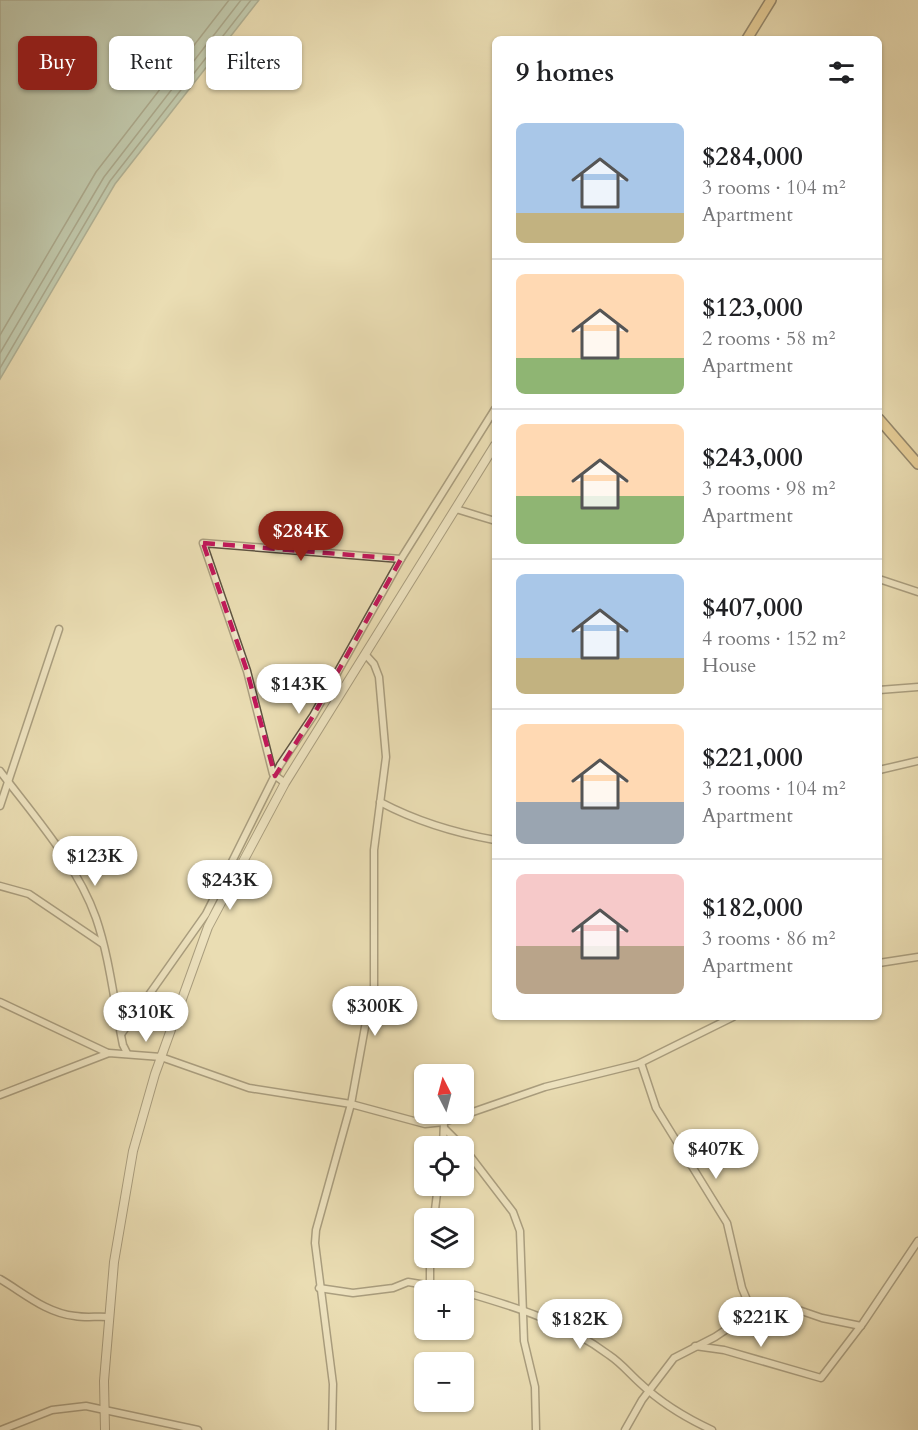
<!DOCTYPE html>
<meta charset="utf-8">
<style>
:root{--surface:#fff;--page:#f6f6f6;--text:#202124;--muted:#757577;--line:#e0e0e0;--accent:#8f2418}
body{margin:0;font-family:Cardo,serif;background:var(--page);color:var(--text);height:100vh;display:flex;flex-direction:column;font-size:22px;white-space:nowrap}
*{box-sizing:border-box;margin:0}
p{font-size:20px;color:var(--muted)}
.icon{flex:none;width:33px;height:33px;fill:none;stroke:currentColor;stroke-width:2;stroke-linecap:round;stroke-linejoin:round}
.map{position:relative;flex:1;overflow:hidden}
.details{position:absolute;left:492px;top:36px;width:390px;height:984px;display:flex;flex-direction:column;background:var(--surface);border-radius:9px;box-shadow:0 2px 4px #0004}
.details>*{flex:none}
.hud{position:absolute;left:18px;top:36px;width:384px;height:54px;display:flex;gap:12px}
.needle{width:39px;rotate:354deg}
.controls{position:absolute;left:414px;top:1064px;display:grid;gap:12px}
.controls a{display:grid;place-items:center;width:60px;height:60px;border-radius:9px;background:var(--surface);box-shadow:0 2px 4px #0004;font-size:30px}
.price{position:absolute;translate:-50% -51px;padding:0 14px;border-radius:21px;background:#fff;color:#222;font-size:20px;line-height:39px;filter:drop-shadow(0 2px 3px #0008)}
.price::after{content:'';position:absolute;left:50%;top:36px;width:18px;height:14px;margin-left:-9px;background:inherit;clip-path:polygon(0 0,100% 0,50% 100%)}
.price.on{background:var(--accent);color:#fff}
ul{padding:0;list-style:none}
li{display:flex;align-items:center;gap:18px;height:150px;padding:0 24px}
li+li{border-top:2px solid var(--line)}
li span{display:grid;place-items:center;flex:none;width:168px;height:120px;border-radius:9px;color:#555}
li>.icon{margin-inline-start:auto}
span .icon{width:72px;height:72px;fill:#fffc;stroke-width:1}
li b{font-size:26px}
h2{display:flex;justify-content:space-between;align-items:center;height:72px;padding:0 24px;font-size:26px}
.pill{padding:0 21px;border-radius:9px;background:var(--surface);box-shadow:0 2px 4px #0004;font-size:21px;line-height:54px}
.pill.on{background:var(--accent);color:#fff}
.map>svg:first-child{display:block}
.water{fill:#98bbaf;stroke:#6e7f74;stroke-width:1.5}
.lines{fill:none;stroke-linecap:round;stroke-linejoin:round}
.shore{stroke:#647065;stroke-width:1.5}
.minor-casing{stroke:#5e5341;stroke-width:9}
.tertiary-casing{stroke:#5e5341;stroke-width:10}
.primary-casing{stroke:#30251b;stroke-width:12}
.minor{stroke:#f1e9ce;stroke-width:6}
.tertiary{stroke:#f1e9ce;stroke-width:8}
.primary{stroke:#e5be7a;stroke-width:9}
.marked{fill:none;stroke:#c2185b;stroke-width:4.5;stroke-dasharray:12 8;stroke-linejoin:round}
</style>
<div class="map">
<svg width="918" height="1430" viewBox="0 0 918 1430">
<rect width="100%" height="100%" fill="#eaddb3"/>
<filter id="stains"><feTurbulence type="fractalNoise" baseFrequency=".00333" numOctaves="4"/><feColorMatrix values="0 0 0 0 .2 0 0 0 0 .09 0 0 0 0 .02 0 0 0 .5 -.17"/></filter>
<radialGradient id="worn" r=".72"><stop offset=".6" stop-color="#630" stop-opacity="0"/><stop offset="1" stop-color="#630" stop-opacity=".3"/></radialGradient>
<path class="water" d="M0 0H259L115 184 0 379Z"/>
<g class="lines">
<g class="shore">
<path d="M0 335 96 172 229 0"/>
<path d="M0 353 104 177 241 0"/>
<path d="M0 368 110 181 251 0"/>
</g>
<g class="minor-casing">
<g id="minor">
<path d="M456 509 495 521"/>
<path d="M879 579 918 592"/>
<path d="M879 690 918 687"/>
<path d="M879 770 918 761"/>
<path d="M0 771C34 816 77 864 96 918 110 959 114 1003 123 1045L127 1053"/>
<path d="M285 783 273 774 247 671 203 543 401 559"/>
<path d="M380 802C416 821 455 833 495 840"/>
<path d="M0 806 59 629"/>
<path d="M0 886 29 894 103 944"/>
<path d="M879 963 918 957"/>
<path d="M0 1002 108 1053"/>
<path d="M122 1033 206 914 280 765 313 716 401 559 495 409"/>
<path d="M641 1063 656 1108 727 1223 742 1288 752 1312"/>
<path d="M0 1095 109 1053 161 1057 249 1088 351 1104 425 1124 444 1122 545 1087 638 1064 733 1017"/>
<path d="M445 1129 462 1146"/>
<path d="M443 1146 444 1122"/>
<path d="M464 1148 513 1212 520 1231 524 1341 535 1387 536 1430"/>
<path d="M434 1218 438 1185"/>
<path d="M0 1279C24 1293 46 1313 75 1316 86 1318 98 1316 108 1317"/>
<path d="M430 1285V1257"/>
<path d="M319 1288 353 1293 393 1288 408 1282 456 1290"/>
<path d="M464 1292C516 1307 565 1322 609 1355 621 1363 629 1373 640 1383 661 1403 686 1418 712 1430"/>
<path d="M695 1346 724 1350 821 1378 863 1323 918 1241"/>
<path d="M1 1430 52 1410 86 1406 198 1430"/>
<path d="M332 1430 333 1384 315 1243 316 1230 351 1104 365 1027 374 991V850L386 757 379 677 374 664 365 654"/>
<path d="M625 1430 642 1400 674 1358 715 1337 763 1305H784L822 1318 861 1326"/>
</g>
</g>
<g class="tertiary-casing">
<path id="tertiary" d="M105 1430 104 1381 114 1262 133 1151 155 1074 208 927 285 783 495 445"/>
</g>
<g class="primary-casing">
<g id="primary">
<path d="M747 39 771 0"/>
<path d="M879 419 918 464"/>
</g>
</g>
<use href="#minor" class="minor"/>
<use href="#tertiary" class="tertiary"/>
<use href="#primary" class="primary"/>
</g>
<path d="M0 0H918V1430H0ZM203 543 401 559 313 716 275 776 247 671Z" fill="#eaddb3" fill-opacity=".55" fill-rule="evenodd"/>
<path class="marked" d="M203 543 401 559 313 716 275 776 247 671Z"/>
<rect width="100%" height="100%" filter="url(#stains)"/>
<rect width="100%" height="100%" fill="url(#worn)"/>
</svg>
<div class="controls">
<a><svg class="needle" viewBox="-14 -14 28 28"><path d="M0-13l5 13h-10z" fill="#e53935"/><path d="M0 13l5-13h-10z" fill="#757577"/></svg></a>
<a><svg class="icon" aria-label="locate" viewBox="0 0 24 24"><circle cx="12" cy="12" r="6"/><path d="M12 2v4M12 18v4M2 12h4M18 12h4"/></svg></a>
<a><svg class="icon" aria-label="layers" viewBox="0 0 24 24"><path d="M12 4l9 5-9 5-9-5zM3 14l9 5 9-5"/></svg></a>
<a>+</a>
<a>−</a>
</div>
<b class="price on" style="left:301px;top:562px">$284K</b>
<b class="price" style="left:299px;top:715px">$143K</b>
<b class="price" style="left:95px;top:887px">$123K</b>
<b class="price" style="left:230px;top:911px">$243K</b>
<b class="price" style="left:375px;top:1037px">$300K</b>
<b class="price" style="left:146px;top:1043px">$310K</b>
<b class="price" style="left:716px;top:1180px">$407K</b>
<b class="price" style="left:761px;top:1348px">$221K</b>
<b class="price" style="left:580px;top:1350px">$182K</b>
<div class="hud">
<a class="pill on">Buy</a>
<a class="pill">Rent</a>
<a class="pill">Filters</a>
</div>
<section class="details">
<h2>9 homes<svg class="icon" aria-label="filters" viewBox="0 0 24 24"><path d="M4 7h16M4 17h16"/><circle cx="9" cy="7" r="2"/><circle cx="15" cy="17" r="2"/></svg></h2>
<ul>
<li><span style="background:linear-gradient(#a9c7e8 75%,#c2b280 0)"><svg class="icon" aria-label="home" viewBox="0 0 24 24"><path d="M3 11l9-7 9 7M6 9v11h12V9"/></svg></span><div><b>$284,000</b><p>3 rooms · 104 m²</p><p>Apartment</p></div></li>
<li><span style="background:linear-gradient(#ffd9b3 70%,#8fb573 0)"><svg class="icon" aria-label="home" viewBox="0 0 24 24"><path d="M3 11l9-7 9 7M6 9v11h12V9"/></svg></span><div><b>$123,000</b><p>2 rooms · 58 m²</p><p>Apartment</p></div></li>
<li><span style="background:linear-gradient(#ffd9b3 60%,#8fb573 0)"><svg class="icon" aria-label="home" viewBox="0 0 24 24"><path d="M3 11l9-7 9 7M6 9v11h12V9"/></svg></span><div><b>$243,000</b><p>3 rooms · 98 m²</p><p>Apartment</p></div></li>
<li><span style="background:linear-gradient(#a9c7e8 70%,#c2b280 0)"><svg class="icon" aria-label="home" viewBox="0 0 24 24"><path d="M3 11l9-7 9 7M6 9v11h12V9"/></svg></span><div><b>$407,000</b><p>4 rooms · 152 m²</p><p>House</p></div></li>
<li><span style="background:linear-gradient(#ffd9b3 65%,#9aa5b1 0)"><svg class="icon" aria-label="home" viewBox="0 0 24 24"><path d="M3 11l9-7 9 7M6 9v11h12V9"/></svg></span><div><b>$221,000</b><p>3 rooms · 104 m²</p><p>Apartment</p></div></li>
<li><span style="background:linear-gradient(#f6c9c9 60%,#b9a48a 0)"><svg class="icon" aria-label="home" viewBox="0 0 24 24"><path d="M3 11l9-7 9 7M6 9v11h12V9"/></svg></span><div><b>$182,000</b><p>3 rooms · 86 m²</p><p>Apartment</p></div></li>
</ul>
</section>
</div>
